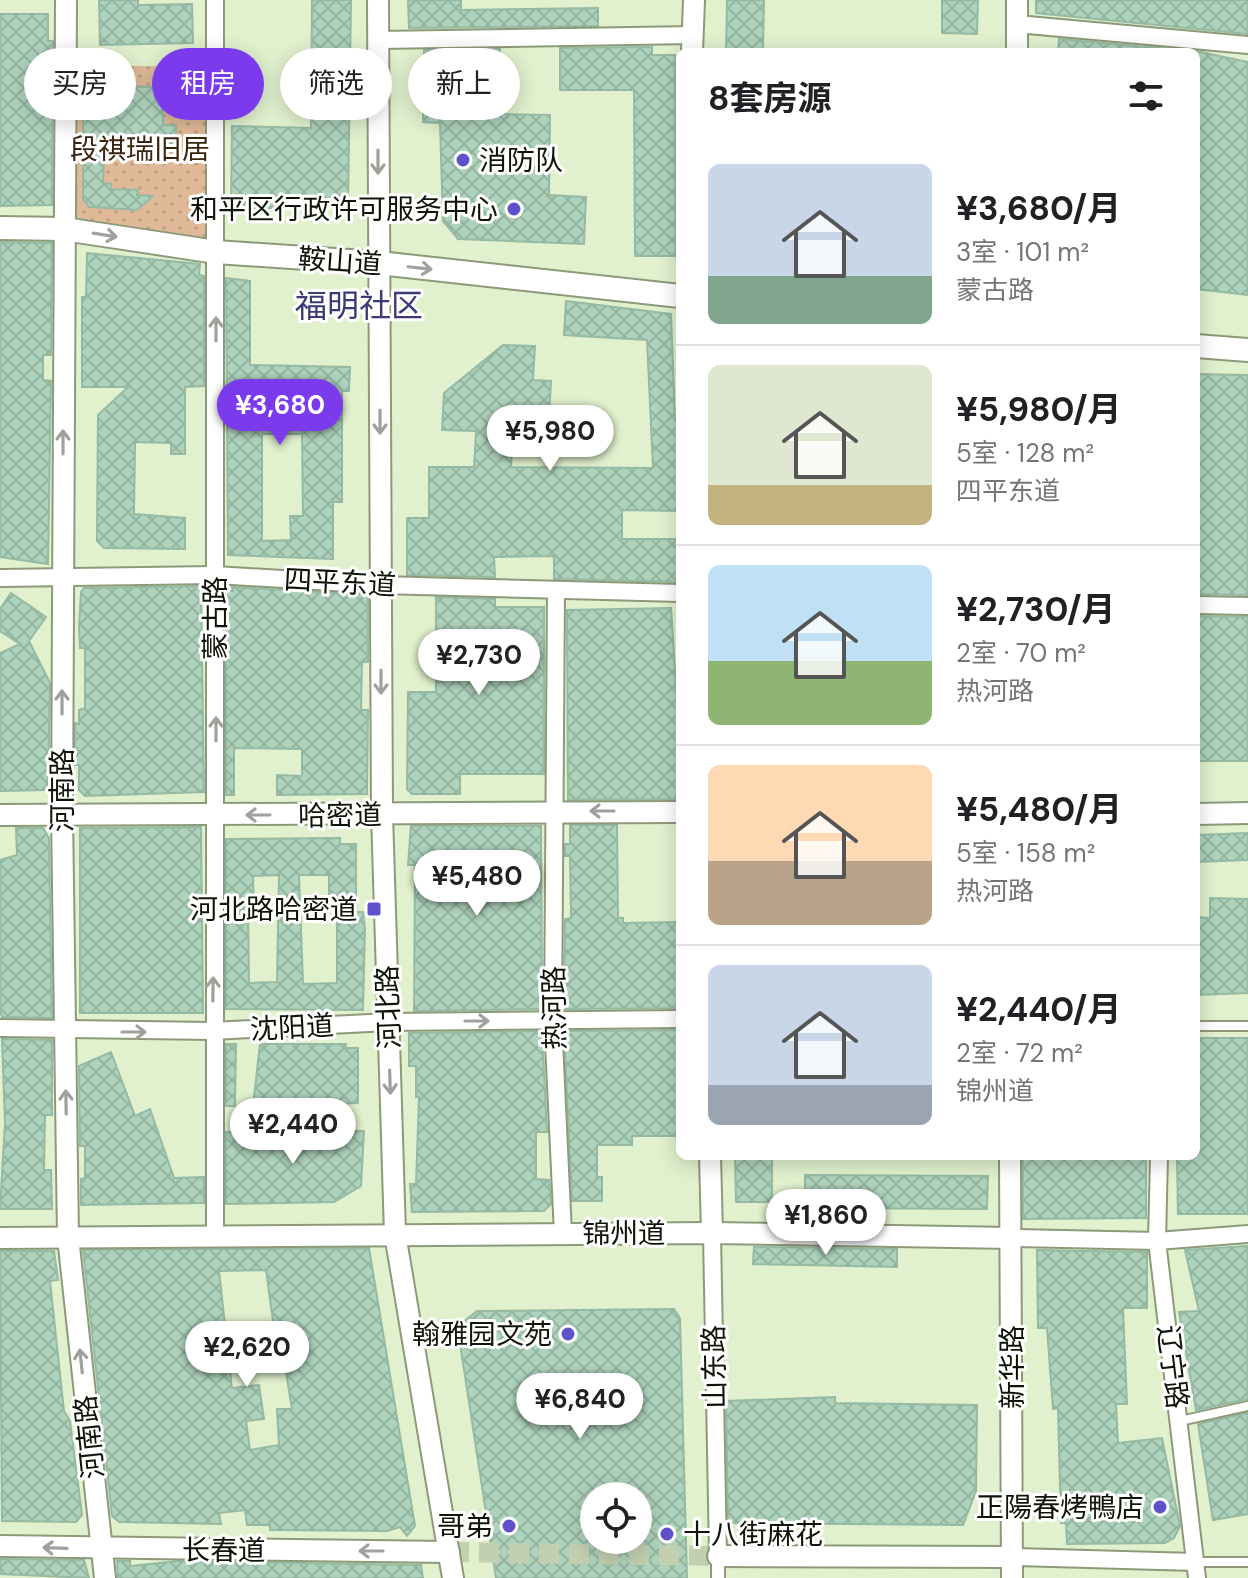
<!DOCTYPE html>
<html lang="zh">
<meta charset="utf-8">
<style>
:root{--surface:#fff;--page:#f2f2f2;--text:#202124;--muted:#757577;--line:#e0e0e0;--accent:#7c3aed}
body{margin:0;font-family:"DM Sans","Noto Sans SC",sans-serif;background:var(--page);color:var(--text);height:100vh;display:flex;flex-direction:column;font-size:30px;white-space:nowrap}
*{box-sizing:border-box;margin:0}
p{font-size:26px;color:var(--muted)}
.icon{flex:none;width:44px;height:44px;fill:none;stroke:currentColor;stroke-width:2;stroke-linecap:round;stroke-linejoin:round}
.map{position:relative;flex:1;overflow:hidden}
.drawer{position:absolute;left:676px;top:48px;width:524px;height:1112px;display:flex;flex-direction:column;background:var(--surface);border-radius:12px;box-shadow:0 4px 20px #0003}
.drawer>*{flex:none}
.guide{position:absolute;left:24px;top:48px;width:532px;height:72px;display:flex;gap:16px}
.buttons{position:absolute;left:580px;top:1482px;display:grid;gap:16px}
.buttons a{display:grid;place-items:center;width:72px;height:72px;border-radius:50%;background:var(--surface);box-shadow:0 4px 20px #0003;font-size:40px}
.price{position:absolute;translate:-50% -68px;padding:0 18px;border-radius:28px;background:#fff;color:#222;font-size:26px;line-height:52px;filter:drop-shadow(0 2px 4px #0008)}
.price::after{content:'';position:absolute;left:50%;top:48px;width:24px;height:18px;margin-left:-12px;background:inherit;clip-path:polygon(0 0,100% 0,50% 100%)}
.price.current{background:var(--accent);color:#fff}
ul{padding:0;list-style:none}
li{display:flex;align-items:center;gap:24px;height:200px;padding:0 32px}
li+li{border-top:2px solid var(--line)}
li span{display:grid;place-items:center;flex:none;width:224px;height:160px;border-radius:12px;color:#555}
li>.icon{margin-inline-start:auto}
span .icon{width:96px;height:96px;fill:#fffc;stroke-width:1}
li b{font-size:34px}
h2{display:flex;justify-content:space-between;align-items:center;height:96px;padding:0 32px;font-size:34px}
.tag{padding:0 28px;border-radius:36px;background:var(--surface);box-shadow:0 4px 20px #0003;font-size:28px;line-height:72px}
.tag.current{background:var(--accent);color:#fff}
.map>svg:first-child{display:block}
.park{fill:url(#park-dots)}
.building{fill:url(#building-cross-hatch);stroke:#95b9a3;stroke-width:2;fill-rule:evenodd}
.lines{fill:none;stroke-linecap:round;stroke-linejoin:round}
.tertiary-tunnel{stroke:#c2d0b0;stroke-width:20;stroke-dasharray:20 10;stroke-linecap:butt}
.service-casing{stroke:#8c9a79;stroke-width:12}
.pedestrian-casing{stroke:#8c9a79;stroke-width:16}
.minor-casing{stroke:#8c9a79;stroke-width:20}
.tertiary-casing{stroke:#8c9a79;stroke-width:24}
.secondary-casing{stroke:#8c9a79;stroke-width:26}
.service{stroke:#fff;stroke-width:8}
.pedestrian{stroke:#fff;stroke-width:12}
.minor{stroke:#fff;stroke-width:16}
.tertiary{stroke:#fff;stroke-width:20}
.secondary{stroke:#fff;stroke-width:22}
.oneway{stroke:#9fa19c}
.poi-dot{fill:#5f51ca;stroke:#fff;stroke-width:3}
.labels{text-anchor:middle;stroke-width:6;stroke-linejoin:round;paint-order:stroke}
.park-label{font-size:28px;fill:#3a240d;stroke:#fff}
.poi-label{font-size:28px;fill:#0f1408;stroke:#fff;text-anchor:end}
.street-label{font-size:28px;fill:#0f1408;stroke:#fff}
.quarter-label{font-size:32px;fill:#3d3975;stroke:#fff}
</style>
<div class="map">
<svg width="1248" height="1578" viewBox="0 0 1248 1578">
<defs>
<pattern id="park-dots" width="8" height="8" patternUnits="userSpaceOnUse" patternTransform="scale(2)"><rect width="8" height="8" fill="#e0ba98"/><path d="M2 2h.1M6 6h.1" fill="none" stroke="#bf9f82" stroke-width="1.8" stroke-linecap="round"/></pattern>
<pattern id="building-cross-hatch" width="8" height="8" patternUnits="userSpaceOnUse" patternTransform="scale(2)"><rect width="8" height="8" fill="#aed3bc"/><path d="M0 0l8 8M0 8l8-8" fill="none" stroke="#94b4a0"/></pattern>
</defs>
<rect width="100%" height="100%" fill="#e1f1ce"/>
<path class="park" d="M75 65 206 67 207 247 70 231Z"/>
<g class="building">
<path d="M99 0H138V5L192 4 193 43 100 45Z"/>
<path d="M312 0H351L348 207 231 209 232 126 311 128Z"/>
<path d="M408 0H461V10L598 8V26L409 28Z"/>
<path d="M727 0H764L763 52H726Z"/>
<path d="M942 0H978L977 34 942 33Z"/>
<path d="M1036 0H1248V34L1036 13Z"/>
<path d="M0 14H48V41H53L52 205 0 206Z"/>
<path d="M1059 39 1168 49 1167 52H1058Z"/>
<path d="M652 47V55H675L676 256H635L634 90H560V48Z"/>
<path d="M500 49 499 114 550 115 549 195 586 197 584 244 458 239 443 221 440 123 423 122 424 50Z"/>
<path d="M1196 51 1248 62V295L1196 289Z"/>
<path d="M83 80H97V86L163 87V125H176V143H143L142 158 104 157 103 183 111 184V189L138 190 137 195 153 196 137 210 89 207 83 199Z"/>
<path d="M0 242 52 243 51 355H43V380L51 381 48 564 0 557Z"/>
<path d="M87 253 200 264 199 275 204 276V386L185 387V454H171V443L135 442 134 514 185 518V549L104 548 97 541 98 415 128 387H82V297H86Z"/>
<path d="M226 278 250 281V365L350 367 349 391H342V502H333V559L228 555ZM262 434H302L303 516H290L291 540 262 541Z"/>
<path d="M566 301 671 314 675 420H679L680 511 622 510V539H680V582L554 579V556L494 557 495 577 407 575V518H429V467H474L476 431 442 430 444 393 503 345 535 346 533 380 551 381 549 419 514 418 511 467 653 468 647 340 564 335Z"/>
<path d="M1196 374 1248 375V595L1196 594Z"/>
<path d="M201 586 204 792 85 796 79 790V765H75V723L79 724V710L85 708V648H80L79 628 81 592 84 588Z"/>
<path d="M232 587 368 595V662H362L361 710H368L367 794 277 795V775L302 776V749L234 748V795H226V591H233Z"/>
<path d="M11 593 46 617 29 641 50 683 48 785 44 790 0 791V653L20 644 0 631V609Z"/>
<path d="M436 597 495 599V607H544V774H460V794H412L407 789 408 692H436Z"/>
<path d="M671 608 677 702H680V799L568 800 567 610Z"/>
<path d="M1196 616 1248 617V761H1196Z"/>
<path d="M570 825H617L618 918H623V923L680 922V1008L564 1009 565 919 571 918 570 856H565V844H570Z"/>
<path d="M411 826H541L542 1009 414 1011 415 865H408Z"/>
<path d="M201 827 203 1013H80V828Z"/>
<path d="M16 828H43L49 838 52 1018 2 1017 0 1011V860L17 855Z"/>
<path d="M1248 833V860L1196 862V835Z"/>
<path d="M340 838V844H356V912H363L365 929 363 1010 226 1009V839ZM279 875 277 982 249 983 248 909 254 908 253 876ZM299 875H329V908H337V983L303 984Z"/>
<path d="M1210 898 1248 899V993L1196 995V917L1210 918Z"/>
<path d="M680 1030 679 1136H632V1145H597V1177H602V1201H572L564 1031Z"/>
<path d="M542 1031 547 1132H536V1179L549 1180 551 1204 544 1211 412 1212 410 1184H416L419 1097H416V1066H409V1033Z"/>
<path d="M1196 1038H1248V1214H1178L1177 1156H1196Z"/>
<path d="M2 1039 52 1040V1115H45L44 1170H51L52 1209H0L5 1123Z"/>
<path d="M226 1044H236L235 1106H226Z"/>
<path d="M260 1044H346L345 1048H358V1103L313 1105V1108L253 1106Z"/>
<path d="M111 1052 135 1116 150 1109 174 1178 204 1177V1203L81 1205V1179L85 1178V1146H80L79 1066Z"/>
<path d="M364 1131 361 1186 334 1202 226 1204V1132Z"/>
<path d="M735 1156H772V1202H736Z"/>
<path d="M1023 1156H1146V1218L1023 1219Z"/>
<path d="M805 1175 988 1176 987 1209 805 1208Z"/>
<path d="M1248 1246V1399L1196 1410 1179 1312 1199 1311 1185 1250Z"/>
<path d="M754 1247 897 1249V1267L753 1264Z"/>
<path d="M369 1248 415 1526 407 1536 400 1527 387 1531 270 1530V1525H247L245 1510 219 1513 221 1524 119 1522 112 1516 83 1250ZM266 1270 280 1372H286L292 1409H277L279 1445 250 1450 246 1421 264 1419 259 1385 232 1388 219 1271Z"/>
<path d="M1037 1250 1147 1252V1308H1123L1127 1404H1116L1118 1443 1162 1438 1180 1526 1174 1538 1165 1543 1067 1544 1066 1523H1061L1058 1408 1053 1409 1047 1328H1038Z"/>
<path d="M0 1251H54L58 1280 50 1281 64 1411 70 1421 82 1515 76 1522 2 1521Z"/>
<path d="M674 1309 680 1318 687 1578H496L459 1337 462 1323 477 1311ZM594 1496H638V1540H594Z"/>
<path d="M835 1397V1403L977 1405 976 1491 963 1525 728 1523 726 1401Z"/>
<path d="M1248 1413V1514L1213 1520 1198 1424Z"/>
<path d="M0 1559 84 1560 89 1578 0 1574Z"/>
<path d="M117 1561H130V1566L179 1561 421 1565 423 1578H118Z"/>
</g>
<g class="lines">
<path class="tertiary-tunnel" d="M449 1552 718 1556"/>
<g class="service-casing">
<g id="service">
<path d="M1196 1026H1248"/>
<path d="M1180 1421 1248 1406"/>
<path d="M1195 1562H1248"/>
</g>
</g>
<g class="pedestrian-casing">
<path id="pedestrian" d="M718 1556V1578"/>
</g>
<g class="minor-casing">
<g id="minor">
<path d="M215 0V1235"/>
<path d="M1017 24 1248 45"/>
<path d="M378 40 693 35"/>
<path d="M0 578 215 575 381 585 680 593"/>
<path d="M556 590 553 1021 563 1234"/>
<path d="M1196 605 1248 606"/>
<path d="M0 1028 212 1031 389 1022 680 1019"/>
<path d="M1159 1156 1157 1241 1197 1578"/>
<path d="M712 1233 718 1556"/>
<path d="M1011 1238 1157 1241 1248 1234"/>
<path d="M1013 1557 1195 1562"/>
</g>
</g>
<g class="tertiary-casing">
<g id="tertiary">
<path d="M66 0 62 814 68 1237 105 1578"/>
<path d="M378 0 382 814 395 1234 453 1578"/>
<path d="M692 52 694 0"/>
<path d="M1017 52V0"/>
<path d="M1196 814 1248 813"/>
<path d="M0 815 680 812"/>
<path d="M710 1156 712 1233"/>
<path d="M1010 1156 1012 1578"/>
<path d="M0 1238 712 1233 1011 1238"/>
<path d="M0 1546 449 1552"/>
<path d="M718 1556 1013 1557"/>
</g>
</g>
<g class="secondary-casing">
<g id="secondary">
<path d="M0 228 64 229 216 252 379 263 680 296"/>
<path d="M1196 346 1248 350"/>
</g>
</g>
<use href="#service" class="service"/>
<use href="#pedestrian" class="pedestrian"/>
<use href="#minor" class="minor"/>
<use href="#tertiary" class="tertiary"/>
<use href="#secondary" class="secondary"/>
</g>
<defs><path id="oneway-shaft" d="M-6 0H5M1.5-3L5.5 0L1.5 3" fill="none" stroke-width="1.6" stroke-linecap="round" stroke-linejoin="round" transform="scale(2)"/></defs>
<g class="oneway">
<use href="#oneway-shaft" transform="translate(378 162) rotate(90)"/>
<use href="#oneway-shaft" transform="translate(105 235) rotate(9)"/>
<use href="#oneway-shaft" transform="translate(420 268) rotate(6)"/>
<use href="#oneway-shaft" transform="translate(216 329) rotate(-90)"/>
<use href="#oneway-shaft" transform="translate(380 422) rotate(90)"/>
<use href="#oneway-shaft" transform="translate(63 442) rotate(-90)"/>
<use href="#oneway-shaft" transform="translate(381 682) rotate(90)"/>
<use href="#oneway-shaft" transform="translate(62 702) rotate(-90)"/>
<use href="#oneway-shaft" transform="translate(216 729) rotate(-90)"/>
<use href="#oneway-shaft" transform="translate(602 811) rotate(-180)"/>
<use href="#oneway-shaft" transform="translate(258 815) rotate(-180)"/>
<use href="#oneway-shaft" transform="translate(213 989) rotate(-89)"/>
<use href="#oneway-shaft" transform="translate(477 1021)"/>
<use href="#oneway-shaft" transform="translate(134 1032)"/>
<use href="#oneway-shaft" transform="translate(390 1082) rotate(88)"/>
<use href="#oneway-shaft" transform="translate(66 1102) rotate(-91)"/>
<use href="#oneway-shaft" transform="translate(81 1361) rotate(-96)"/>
<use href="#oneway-shaft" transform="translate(55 1548) rotate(-178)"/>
<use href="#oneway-shaft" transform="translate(371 1551) rotate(-180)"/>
</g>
<g class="poi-dot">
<circle cx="463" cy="160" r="8"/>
<circle cx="514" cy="209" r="8"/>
<rect x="366" y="901" width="16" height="16" rx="4"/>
<circle cx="568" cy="1334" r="8"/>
<circle cx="1160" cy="1507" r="8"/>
<circle cx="509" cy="1526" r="8"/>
<circle cx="667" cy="1534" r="8"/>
</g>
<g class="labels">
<g class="park-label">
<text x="140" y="159">段祺瑞旧居</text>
</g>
<g class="poi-label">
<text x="479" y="170" text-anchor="start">消防队</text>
<text x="498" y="219">和平区行政许可服务中心</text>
<text x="358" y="919">河北路哈密道</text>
<text x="552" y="1344">翰雅园文苑</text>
<text x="1144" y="1517">正陽春烤鴨店</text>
<text x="493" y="1536">哥弟</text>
<text x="683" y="1544" text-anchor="start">十八街麻花</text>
</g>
<g class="street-label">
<text transform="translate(340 261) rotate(4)" y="10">鞍山道</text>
<text transform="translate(340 582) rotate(3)" y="10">四平东道</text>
<text transform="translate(215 618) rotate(-90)" y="10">蒙古路</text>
<text transform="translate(62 790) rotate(-90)" y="10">河南路</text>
<text transform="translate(340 815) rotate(-1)" y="10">哈密道</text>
<text transform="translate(388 1007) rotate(-92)" y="10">河北路</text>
<text transform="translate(554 1008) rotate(-91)" y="10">热河路</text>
<text transform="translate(292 1027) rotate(-3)" y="10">沈阳道</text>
<text x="624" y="1243">锦州道</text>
<text transform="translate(714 1367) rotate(-91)" y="10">山东路</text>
<text transform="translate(1012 1367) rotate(-90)" y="10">新华路</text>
<text transform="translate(1173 1367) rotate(83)" y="10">辽宁路</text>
<text transform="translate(89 1437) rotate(-96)" y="10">河南路</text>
<text x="224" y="1560">长春道</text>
</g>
<g class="quarter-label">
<text x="359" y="317">福明社区</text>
</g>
</g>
</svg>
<div class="buttons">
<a><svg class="icon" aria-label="locate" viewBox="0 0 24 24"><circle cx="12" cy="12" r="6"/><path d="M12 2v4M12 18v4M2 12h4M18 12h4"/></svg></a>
</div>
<b class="price current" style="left:280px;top:447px">¥3,680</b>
<b class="price" style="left:550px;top:473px">¥5,980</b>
<b class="price" style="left:479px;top:697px">¥2,730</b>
<b class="price" style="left:477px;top:918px">¥5,480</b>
<b class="price" style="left:293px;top:1166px">¥2,440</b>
<b class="price" style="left:826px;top:1257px">¥1,860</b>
<b class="price" style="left:247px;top:1389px">¥2,620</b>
<b class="price" style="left:580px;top:1441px">¥6,840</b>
<div class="guide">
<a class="tag">买房</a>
<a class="tag current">租房</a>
<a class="tag">筛选</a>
<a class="tag">新上</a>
</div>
<section class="drawer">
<h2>8套房源<svg class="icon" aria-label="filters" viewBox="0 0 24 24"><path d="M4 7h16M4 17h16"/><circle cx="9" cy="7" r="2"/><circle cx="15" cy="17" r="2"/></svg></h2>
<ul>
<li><span style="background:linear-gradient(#c9d6e8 70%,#7fa58c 0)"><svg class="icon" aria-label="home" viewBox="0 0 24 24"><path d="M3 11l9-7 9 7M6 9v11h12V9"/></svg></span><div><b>¥3,680/月</b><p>3室 · 101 m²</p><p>蒙古路</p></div></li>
<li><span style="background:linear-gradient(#dfe7d0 75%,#c2b280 0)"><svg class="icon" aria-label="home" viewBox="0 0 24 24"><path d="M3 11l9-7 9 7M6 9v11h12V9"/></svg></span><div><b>¥5,980/月</b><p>5室 · 128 m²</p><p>四平东道</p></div></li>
<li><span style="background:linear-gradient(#bfe0f5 60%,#8fb573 0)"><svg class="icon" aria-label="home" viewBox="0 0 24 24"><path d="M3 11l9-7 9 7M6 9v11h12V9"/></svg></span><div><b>¥2,730/月</b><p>2室 · 70 m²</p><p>热河路</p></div></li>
<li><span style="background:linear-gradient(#ffd9b3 60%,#b9a48a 0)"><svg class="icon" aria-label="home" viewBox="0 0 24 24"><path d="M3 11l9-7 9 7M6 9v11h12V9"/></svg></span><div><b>¥5,480/月</b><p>5室 · 158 m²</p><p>热河路</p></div></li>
<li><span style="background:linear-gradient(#c9d6e8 75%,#9aa5b1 0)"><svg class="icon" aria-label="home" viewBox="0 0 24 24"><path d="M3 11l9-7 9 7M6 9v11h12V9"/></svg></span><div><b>¥2,440/月</b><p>2室 · 72 m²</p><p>锦州道</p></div></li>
</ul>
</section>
</div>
